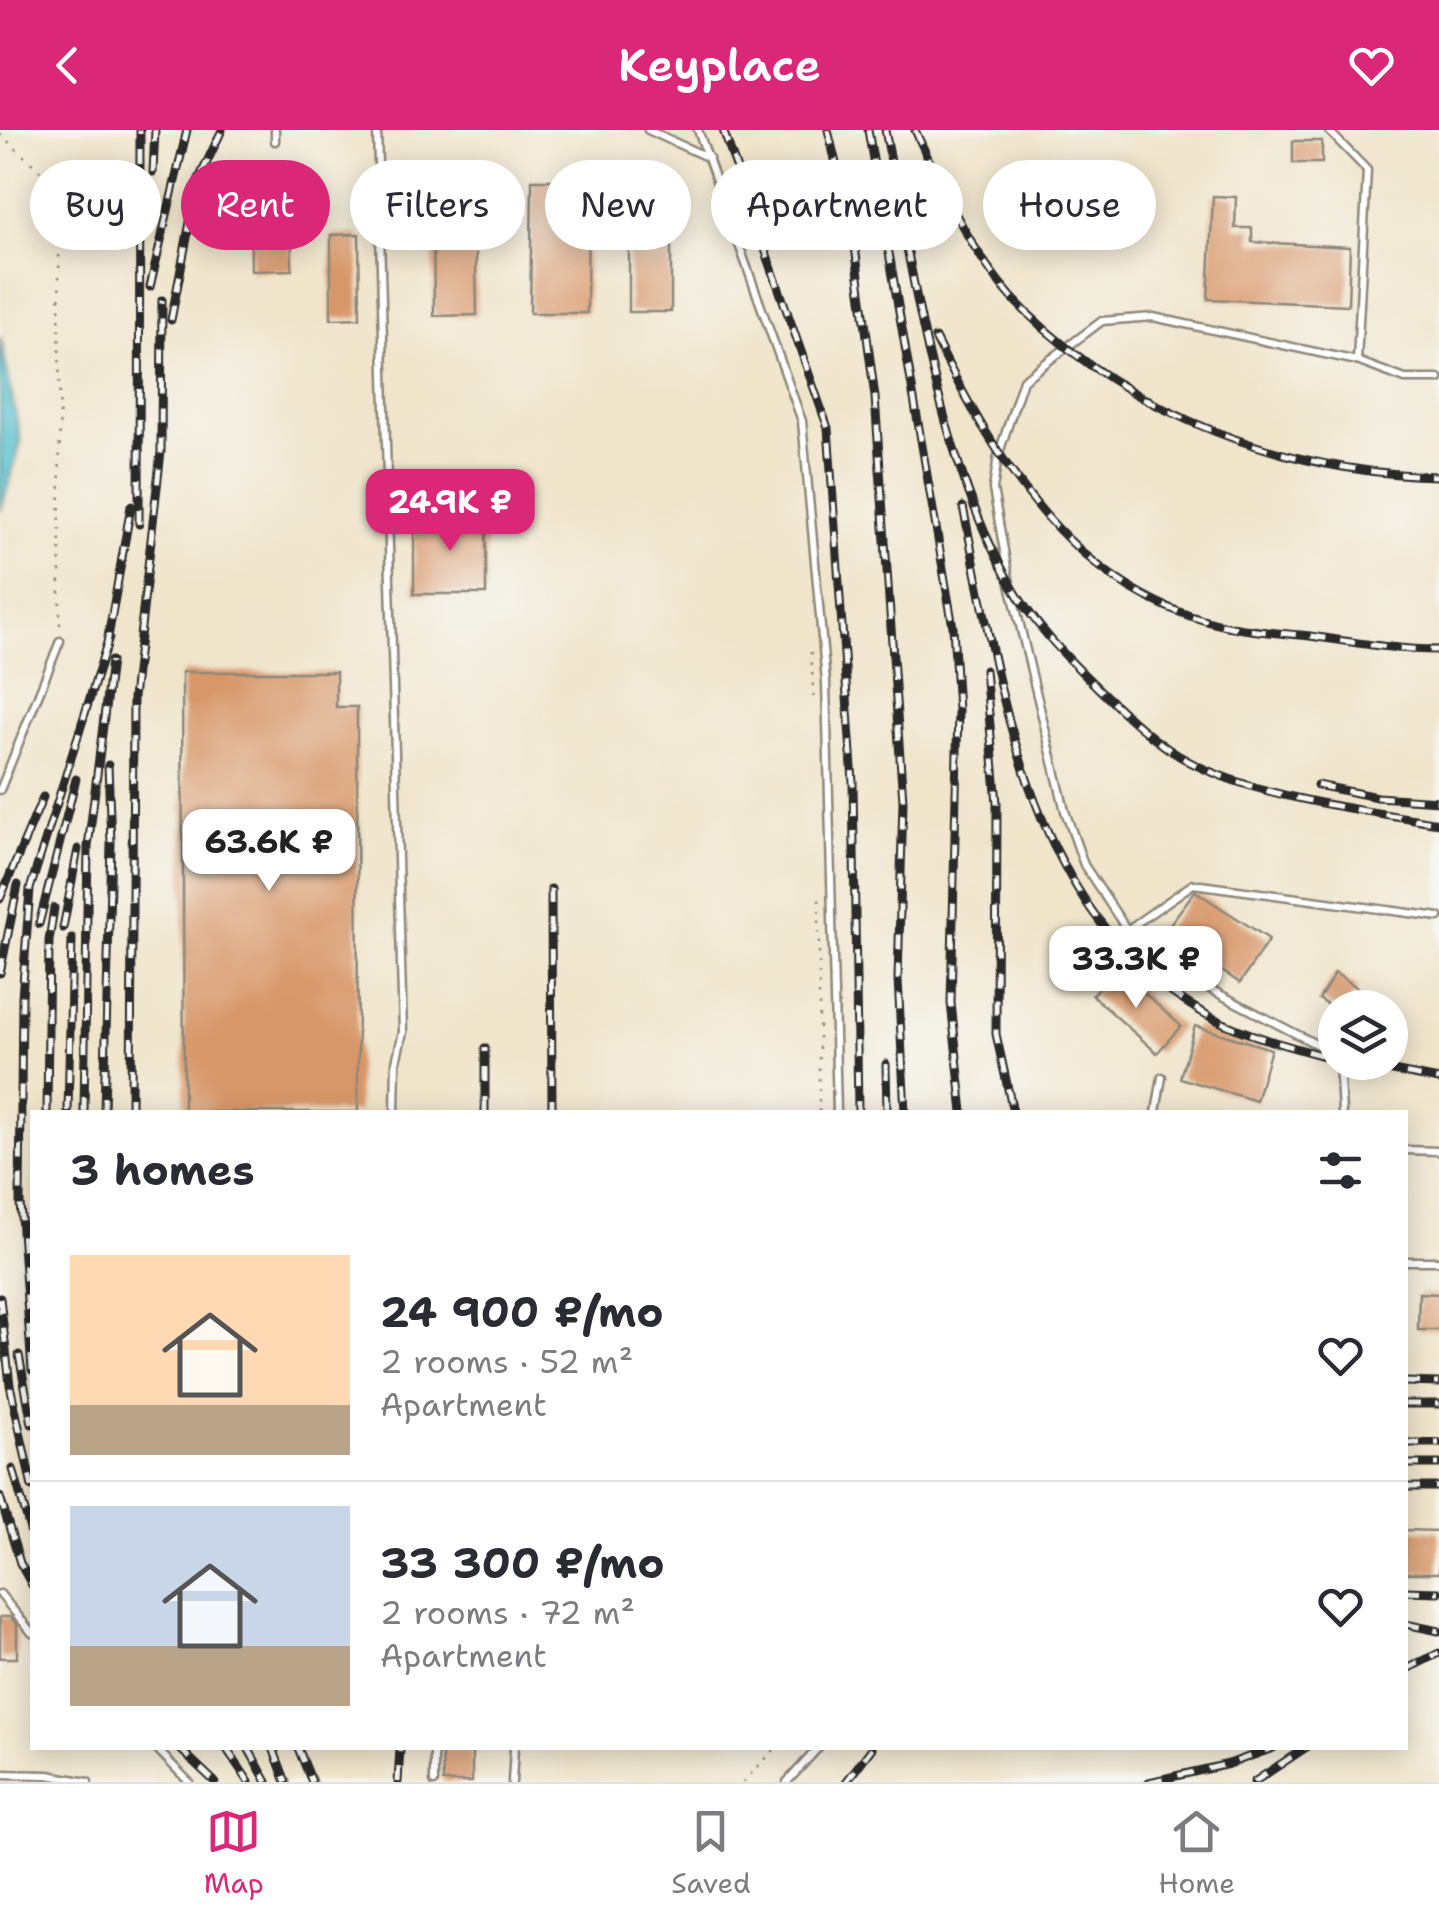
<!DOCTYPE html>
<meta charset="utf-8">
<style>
:root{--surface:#fff;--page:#f2f2f3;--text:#2b2b33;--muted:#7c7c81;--line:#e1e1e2;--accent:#db2777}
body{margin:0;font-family:"Shantell Sans",sans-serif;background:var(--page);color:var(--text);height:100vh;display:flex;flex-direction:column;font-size:38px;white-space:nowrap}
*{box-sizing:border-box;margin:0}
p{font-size:32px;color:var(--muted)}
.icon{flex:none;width:55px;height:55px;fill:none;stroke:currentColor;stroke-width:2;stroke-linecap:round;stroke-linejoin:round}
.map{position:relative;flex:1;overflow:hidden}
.details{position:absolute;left:30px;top:980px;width:1378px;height:640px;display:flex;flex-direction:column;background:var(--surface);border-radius:0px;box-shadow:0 5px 25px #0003}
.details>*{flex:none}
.hud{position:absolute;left:30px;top:30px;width:1380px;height:90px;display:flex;gap:20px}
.fabs{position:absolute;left:1318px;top:860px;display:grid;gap:20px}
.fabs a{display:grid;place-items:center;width:90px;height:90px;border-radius:50%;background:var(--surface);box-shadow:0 5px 25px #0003;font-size:50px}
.price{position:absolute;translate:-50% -85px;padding:0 22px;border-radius:20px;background:#fff;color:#222;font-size:32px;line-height:65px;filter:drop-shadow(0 2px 5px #0008)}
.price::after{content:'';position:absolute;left:50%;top:60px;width:30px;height:22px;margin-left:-15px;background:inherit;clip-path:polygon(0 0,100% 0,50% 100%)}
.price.active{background:var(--accent);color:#fff}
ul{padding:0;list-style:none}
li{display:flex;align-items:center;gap:30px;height:250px;padding:0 40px}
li+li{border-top:2px solid var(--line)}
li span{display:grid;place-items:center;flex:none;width:280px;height:200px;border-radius:0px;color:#555}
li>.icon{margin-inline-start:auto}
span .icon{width:120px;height:120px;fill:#fffc;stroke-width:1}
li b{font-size:42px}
h2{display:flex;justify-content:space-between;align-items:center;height:120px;padding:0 40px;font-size:42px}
.tag{padding:0 35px;border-radius:45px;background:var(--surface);box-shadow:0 5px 25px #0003;font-size:35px;line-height:90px}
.tag.active{background:var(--accent);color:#fff}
header{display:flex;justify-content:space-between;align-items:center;height:130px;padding:0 40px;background:var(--accent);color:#fff;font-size:45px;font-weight:600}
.menu{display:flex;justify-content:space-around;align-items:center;height:140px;border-top:2px solid var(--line);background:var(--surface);font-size:28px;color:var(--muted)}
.menu a{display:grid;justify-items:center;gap:5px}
.menu .active{color:var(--accent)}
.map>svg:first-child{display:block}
.water{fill:#51bdcc;stroke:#3e747c;stroke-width:2.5}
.building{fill:#d89769}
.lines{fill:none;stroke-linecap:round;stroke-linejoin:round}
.service-casing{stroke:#8e887a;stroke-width:11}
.path{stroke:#8e887a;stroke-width:2.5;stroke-dasharray:2.5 8;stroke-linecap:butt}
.service{stroke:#fff;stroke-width:6}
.rail-casing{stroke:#2b2b2b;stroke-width:9}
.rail{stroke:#f6f6f2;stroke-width:5;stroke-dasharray:15;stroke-linecap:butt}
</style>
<header><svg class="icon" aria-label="back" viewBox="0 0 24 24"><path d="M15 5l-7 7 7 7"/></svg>Keyplace<svg class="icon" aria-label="heart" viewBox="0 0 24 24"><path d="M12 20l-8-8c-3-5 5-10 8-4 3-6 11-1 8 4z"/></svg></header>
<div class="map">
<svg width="1439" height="1652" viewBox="0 0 1439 1652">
<rect width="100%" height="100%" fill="#f6f6f2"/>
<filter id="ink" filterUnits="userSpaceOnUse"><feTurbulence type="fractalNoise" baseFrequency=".01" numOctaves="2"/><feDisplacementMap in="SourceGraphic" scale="20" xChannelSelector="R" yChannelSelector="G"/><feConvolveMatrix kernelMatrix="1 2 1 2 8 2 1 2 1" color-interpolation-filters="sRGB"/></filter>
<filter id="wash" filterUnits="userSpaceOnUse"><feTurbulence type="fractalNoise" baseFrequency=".0048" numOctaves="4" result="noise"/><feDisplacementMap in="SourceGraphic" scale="40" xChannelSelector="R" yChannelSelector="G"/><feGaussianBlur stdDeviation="2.25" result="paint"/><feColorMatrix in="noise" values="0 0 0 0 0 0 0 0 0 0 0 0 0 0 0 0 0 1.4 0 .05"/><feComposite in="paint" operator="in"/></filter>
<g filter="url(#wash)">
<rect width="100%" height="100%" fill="#f0e4ca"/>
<path class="water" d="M0 207 21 312 0 382Z"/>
<g id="blocks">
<g class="building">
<rect x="1293" y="11" width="29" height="22"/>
<path d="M250 37H291L292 140 251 141Z"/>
<path d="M532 50H588L587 183H530Z"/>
<rect x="629" y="50" width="42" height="132"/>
<path d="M1213 66 1236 67 1235 98H1252V112L1350 117 1348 175 1208 169Z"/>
<path d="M475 77 477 185 434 186 433 78Z"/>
<path d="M359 104 360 188 331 189V105Z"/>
<rect x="414" y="384" width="72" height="80"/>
<path d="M182 542H336V577H357L358 982H184Z"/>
<path d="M1195 761 1269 809 1240 853 1164 802Z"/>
<path d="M1116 838 1181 896 1157 923 1092 865Z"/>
<path d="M1335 843 1358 858 1346 878H1333L1319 869Z"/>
<path d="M1195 896 1271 919 1256 971 1180 948Z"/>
<path d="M1419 1163 1439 1164V1200H1418Z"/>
<path d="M1405 1400 1439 1401V1443H1405Z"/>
<path d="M0 1487H10L17 1495V1528H0Z"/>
<path d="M442 1618H472V1652H443Z"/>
</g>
</g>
</g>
<g filter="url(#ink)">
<use href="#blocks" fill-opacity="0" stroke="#8e887a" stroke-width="2.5"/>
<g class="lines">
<g class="service-casing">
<g id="service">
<path d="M275 0V11"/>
<path d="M377 0 403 902 396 932 395 982"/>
<path d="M648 0 709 28"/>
<path d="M698 0 802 291 826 552 837 982"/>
<path d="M1328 0 1367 40 1357 231"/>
<path d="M0 660 60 511"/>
<path d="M1127 800 1193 754 1439 787"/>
<path d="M1335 924 1202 855 1127 800 1084 735 1065 681 1010 454 993 359 998 326 1023 250 1102 191 1153 187 1357 231 1405 249H1439"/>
<path d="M1339 932 1342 982"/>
<path d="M1156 982 1162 947"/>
<path d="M1405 1020 1439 1021"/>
<path d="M1405 1131H1439"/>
<path d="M0 1464 32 1503"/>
<path d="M156 1618 189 1652"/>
<path d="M434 1618V1652"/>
<path d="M0 1644 48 1645 88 1652"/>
<path d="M512 1652 514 1618"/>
<path d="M787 1652 818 1618"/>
</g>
</g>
<g class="path">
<path d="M0 4 59 58 60 500"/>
<path d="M811 522 814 574"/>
<path d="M819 982V767"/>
<path d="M743 1652 776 1618"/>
</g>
<use href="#service" class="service"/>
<g class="rail-casing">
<g id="rail">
<path d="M723 0 828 298 853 652 858 982"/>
<path d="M828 0 854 109 875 267 903 671 898 849 905 982"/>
<path d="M868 0 953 497 958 580 951 873 963 982"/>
<path d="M885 0C913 143 937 324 1009 451 1032 493 1067 528 1101 561 1127 586 1157 615 1190 632 1259 668 1362 680 1439 693"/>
<path d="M915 0C943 61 976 134 1025 181 1134 287 1289 343 1439 346"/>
<path d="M153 42 155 0"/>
<path d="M150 157 187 0"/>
<path d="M171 190 198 51 222 0"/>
<path d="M935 208C998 335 1077 465 1227 496 1254 502 1283 503 1310 506 1353 512 1396 520 1439 520"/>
<path d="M963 377C1000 555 1026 780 1200 881 1241 905 1289 916 1335 929"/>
<path d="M139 394 140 0"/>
<path d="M106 519 131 376"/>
<path d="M985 540 997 673 996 904 1013 982"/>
<path d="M1317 655 1377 667 1439 671"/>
<path d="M551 759 552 982"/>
<path d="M0 769 43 667"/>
<path d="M39 794 76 649"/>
<path d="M63 798 78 719"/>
<path d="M0 843 18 755"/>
<path d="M1347 932 1439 950"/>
<path d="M886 934 887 982"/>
<path d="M47 982 49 811 54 778"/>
<path d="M68 982 72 808"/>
<path d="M84 982 88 717 111 531"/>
<path d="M104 982 111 713 108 635"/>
<path d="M131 982 133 568 161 322 162 170"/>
<path d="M485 982V918"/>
<path d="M0 1168 10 1255 32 1357"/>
<path d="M19 1225 32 1294"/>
<path d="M32 1240 20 1073 22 867 30 759 109 507"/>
<path d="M1405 1252 1439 1253"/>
<path d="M1405 1274H1439"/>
<path d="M1405 1313H1439"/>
<path d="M1405 1334H1439"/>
<path d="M13 1339 32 1407"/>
<path d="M1405 1357H1439"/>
<path d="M0 1367 20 1433 32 1455"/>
<path d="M1405 1461 1439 1462"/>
<path d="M1405 1494 1439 1501"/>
<path d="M1405 1540 1439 1523"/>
<path d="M179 1618 215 1652"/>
<path d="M226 1618 249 1652"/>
<path d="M248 1618 267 1652"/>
<path d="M273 1618 286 1652"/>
<path d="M298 1618 312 1652"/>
<path d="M398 1652 400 1618"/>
<path d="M846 1652 872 1618"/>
<path d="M1149 1652 1229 1634 1273 1618"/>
<path d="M1254 1652 1305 1618"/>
</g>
</g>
<use href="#rail" class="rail"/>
</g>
</g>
</svg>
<div class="fabs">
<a><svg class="icon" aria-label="layers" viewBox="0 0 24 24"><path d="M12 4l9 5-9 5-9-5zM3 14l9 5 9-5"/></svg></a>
</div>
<b class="price active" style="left:450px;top:424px">24.9K ₽</b>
<b class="price" style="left:269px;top:764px">63.6K ₽</b>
<b class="price" style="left:1136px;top:881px">33.3K ₽</b>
<div class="hud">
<a class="tag">Buy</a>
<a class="tag active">Rent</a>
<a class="tag">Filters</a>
<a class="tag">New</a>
<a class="tag">Apartment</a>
<a class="tag">House</a>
</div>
<section class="details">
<h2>3 homes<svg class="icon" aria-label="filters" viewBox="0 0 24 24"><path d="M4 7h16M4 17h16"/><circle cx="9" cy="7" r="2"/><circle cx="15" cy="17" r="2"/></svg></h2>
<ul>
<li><span style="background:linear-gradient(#ffd9b3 75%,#b9a48a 0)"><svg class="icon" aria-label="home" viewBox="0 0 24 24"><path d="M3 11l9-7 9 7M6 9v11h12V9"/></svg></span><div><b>24 900 ₽/mo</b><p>2 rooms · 52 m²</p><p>Apartment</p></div><svg class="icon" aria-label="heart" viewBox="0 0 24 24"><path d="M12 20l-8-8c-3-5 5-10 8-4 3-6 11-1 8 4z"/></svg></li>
<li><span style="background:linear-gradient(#c9d6e8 70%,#b9a48a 0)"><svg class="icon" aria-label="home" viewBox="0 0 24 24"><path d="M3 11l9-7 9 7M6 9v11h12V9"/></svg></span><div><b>33 300 ₽/mo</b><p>2 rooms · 72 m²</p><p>Apartment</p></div><svg class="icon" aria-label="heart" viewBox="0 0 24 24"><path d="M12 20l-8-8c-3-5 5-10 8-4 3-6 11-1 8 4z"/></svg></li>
</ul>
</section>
</div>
<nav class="menu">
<a class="active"><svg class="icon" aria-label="map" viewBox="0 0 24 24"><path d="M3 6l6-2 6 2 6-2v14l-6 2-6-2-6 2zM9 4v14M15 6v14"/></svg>Map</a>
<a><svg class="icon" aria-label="saved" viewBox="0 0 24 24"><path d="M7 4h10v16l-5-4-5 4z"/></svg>Saved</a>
<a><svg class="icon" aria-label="home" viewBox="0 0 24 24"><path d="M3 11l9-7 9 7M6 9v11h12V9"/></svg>Home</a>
</nav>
